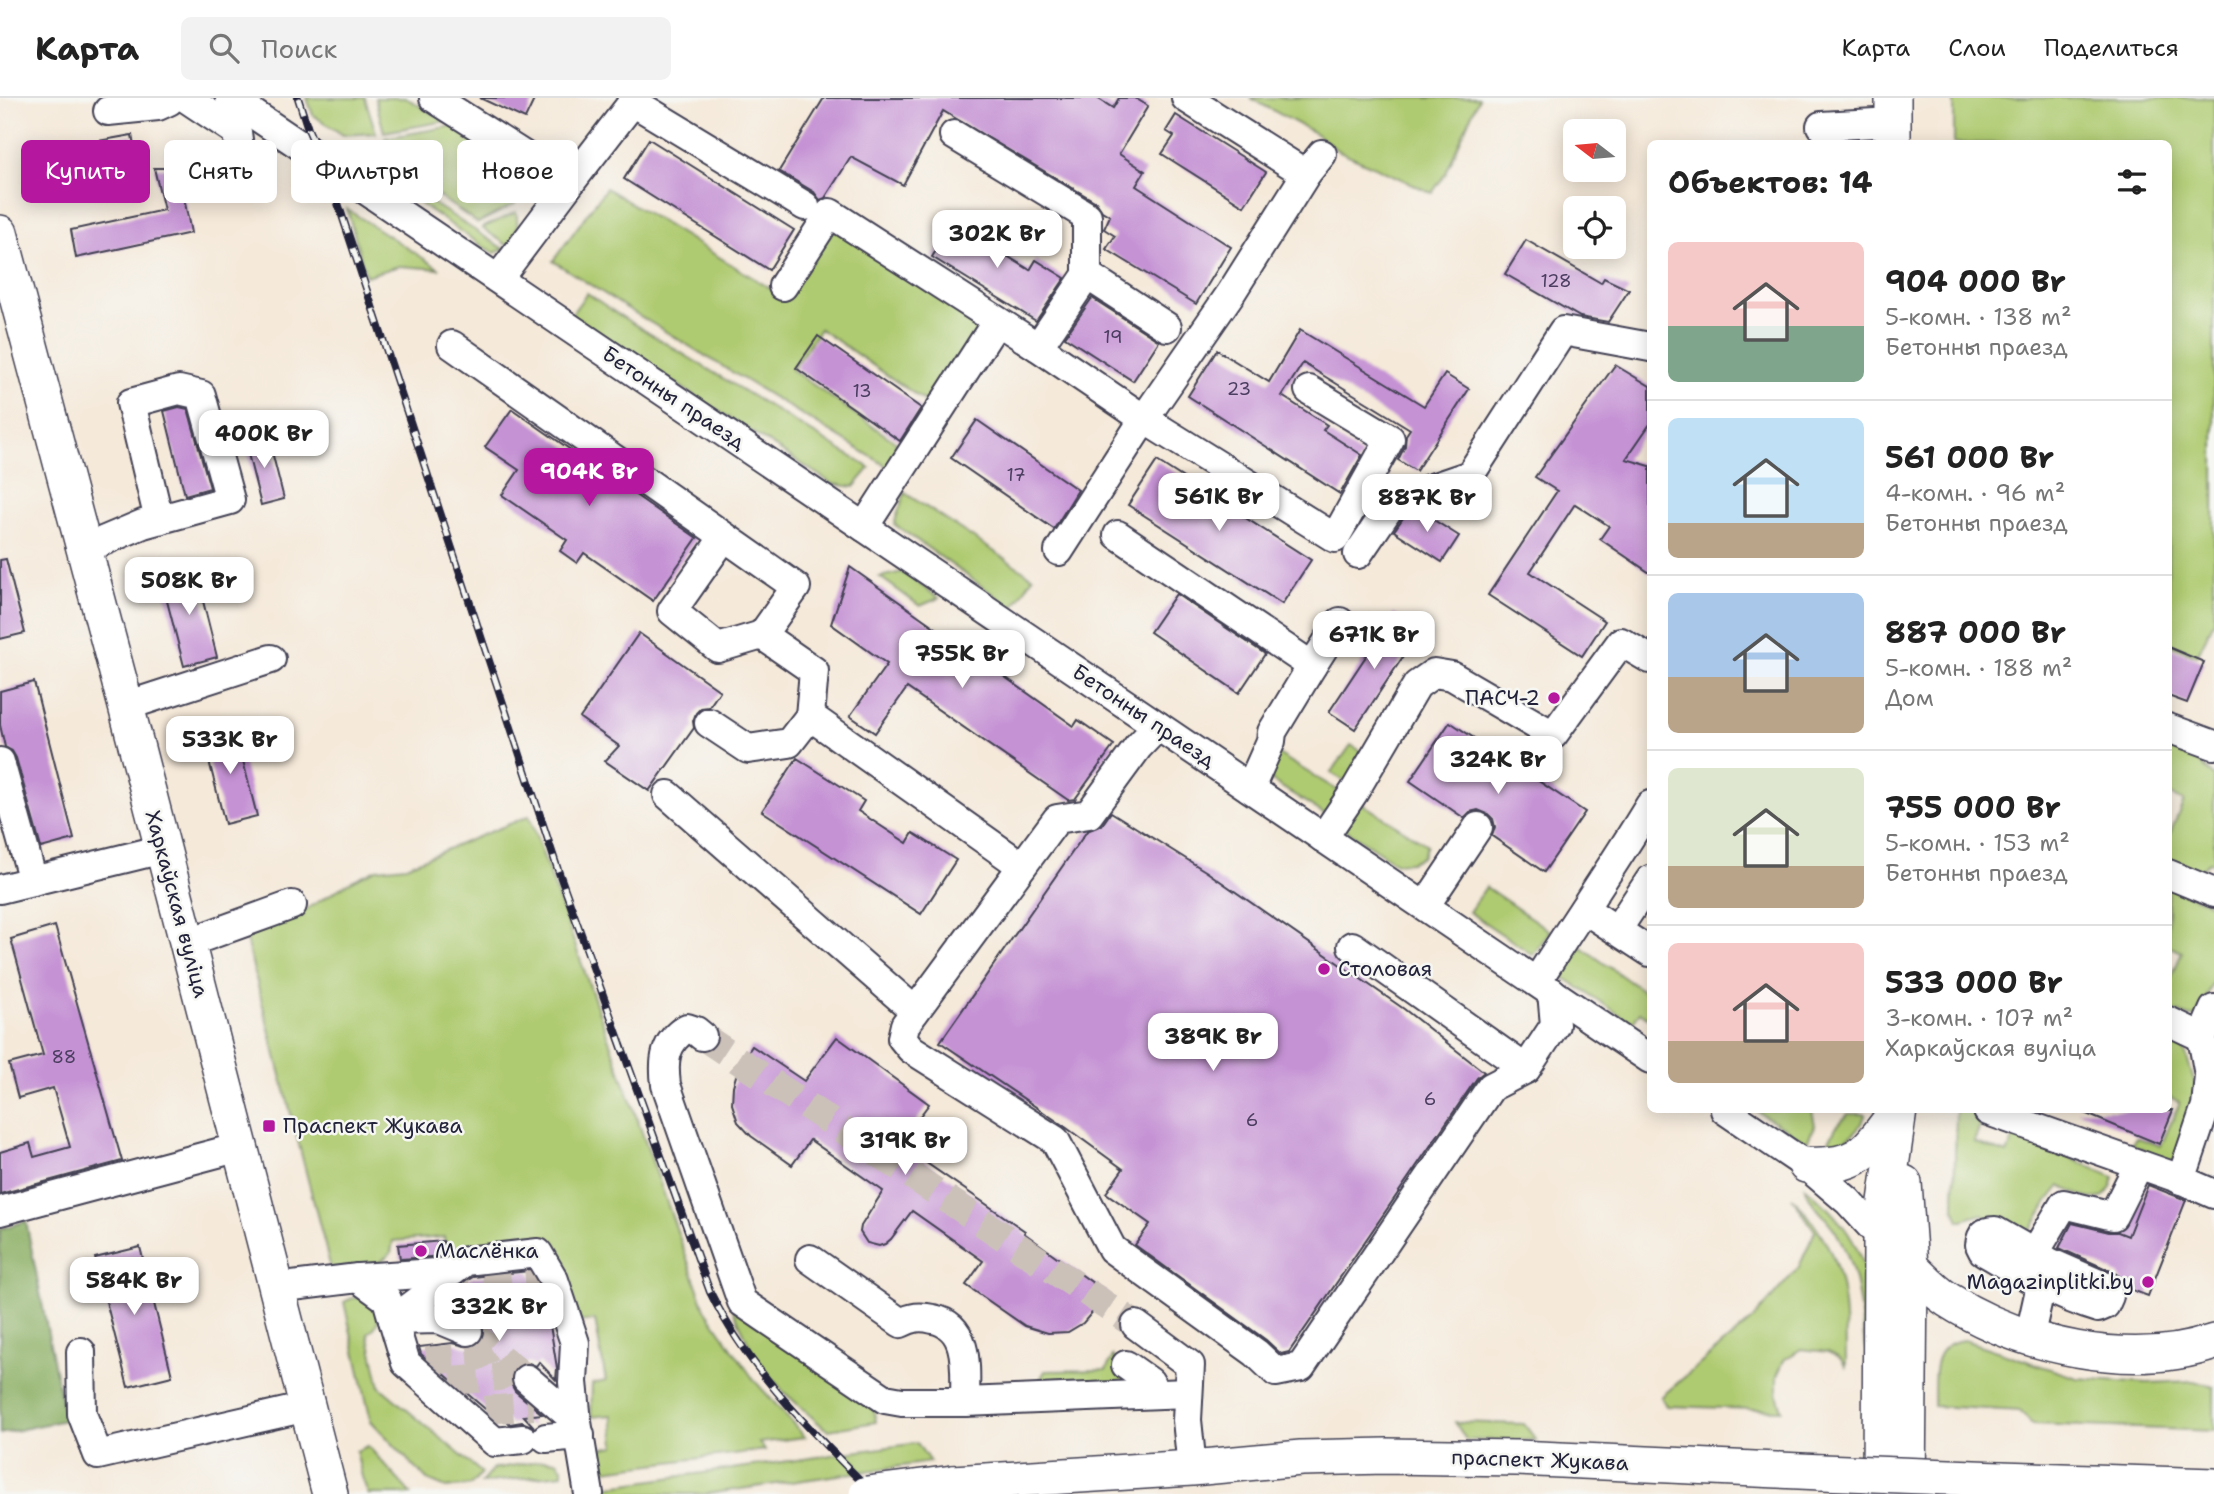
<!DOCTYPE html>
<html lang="ru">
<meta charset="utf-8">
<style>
:root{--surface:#fff;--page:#f2f2f2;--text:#222;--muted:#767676;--line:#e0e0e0;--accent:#b5179e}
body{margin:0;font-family:"Shantell Sans",sans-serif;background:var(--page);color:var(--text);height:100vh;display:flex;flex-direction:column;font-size:26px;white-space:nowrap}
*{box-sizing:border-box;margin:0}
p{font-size:23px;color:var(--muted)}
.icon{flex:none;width:38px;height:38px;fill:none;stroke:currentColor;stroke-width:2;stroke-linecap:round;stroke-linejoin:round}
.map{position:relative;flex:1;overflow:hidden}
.panel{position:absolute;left:1647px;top:42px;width:525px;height:973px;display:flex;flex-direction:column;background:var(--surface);border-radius:10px;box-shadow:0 4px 18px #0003}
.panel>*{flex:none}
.banner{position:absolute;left:21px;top:42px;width:665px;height:63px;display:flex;gap:14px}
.needle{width:46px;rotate:286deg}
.tools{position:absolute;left:1563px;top:21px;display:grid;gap:14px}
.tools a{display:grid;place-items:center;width:63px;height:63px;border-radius:10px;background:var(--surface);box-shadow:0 4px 18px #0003;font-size:35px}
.price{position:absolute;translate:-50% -60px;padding:0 16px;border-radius:14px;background:#fff;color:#222;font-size:23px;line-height:46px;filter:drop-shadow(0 2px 4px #0008)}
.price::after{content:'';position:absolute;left:50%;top:42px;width:21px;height:16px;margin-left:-10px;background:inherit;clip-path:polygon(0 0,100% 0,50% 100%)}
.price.selected{background:var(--accent);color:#fff}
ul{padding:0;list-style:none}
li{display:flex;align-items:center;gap:21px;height:175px;padding:0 21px}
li+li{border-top:2px solid var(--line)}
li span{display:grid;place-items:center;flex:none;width:196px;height:140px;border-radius:10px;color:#555}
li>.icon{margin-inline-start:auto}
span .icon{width:84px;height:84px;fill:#fffc;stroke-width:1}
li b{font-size:30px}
h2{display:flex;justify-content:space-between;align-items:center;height:84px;padding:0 21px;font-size:30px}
.tag{padding:0 24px;border-radius:10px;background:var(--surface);box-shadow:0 4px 18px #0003;font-size:24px;line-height:63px}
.tag.selected{background:var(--accent);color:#fff}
header{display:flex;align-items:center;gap:42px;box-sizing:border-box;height:98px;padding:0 35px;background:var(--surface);border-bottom:2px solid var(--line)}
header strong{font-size:33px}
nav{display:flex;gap:38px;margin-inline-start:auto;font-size:24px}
.search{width:490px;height:63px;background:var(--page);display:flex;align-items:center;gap:18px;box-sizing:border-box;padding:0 24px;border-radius:10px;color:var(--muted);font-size:26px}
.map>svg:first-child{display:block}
.green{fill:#afcb71;stroke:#687656;stroke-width:2}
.forest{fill:#8baf63;stroke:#56684f;stroke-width:2}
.building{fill:#c592d4}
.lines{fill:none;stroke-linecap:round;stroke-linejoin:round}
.minor-tunnel{stroke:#cbc1b9;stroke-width:28;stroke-dasharray:28 14;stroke-linecap:butt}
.minor-casing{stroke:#424053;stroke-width:32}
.major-casing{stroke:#424053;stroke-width:38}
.minor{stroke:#fff;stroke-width:28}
.major{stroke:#fff;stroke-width:35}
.rail-casing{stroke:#22223b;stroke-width:8}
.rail{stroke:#f6f6f2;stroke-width:5;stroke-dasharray:16;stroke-linecap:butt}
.major-bridge-casing{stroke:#424053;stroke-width:38;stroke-linecap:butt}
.major-bridge{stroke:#fff;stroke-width:35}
.poi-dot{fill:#b5179e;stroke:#f6f6f2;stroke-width:2.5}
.labels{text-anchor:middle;stroke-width:5;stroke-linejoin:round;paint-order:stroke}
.number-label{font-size:18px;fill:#4b3e61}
.street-label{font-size:21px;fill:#22223b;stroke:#f6f6f2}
.poi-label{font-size:21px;fill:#22223b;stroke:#f6f6f2;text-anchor:start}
</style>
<header>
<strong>Карта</strong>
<div class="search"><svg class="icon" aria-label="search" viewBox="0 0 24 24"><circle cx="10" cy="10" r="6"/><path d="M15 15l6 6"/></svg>Поиск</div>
<nav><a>Карта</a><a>Слои</a><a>Поделиться</a></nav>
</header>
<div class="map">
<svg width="2214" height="1396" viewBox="0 0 2214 1396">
<rect width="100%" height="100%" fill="#f6f6f2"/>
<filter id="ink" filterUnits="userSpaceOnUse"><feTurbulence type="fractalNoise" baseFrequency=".0143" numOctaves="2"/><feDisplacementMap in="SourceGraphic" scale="14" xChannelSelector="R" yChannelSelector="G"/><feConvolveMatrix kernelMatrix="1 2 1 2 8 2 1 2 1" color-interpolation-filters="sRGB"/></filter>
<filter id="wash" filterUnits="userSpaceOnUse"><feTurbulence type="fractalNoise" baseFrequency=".00686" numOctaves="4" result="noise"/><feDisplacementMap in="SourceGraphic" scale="28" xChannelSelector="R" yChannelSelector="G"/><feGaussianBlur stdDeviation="1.57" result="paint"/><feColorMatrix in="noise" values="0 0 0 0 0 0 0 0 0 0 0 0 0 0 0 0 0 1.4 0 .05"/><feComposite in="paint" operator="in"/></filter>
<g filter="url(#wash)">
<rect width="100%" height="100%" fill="#f5e9d9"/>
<g class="green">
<path d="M307 0H365L376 35 343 37 313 17Z"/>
<path d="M375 0H406L446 23 384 34Z"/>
<path d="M1250 0H1479L1446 75 1432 95 1337 52 1315 35Z"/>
<path d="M1954 0H2214V523L2197 558 2168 546V46L1954 45Z"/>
<path d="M452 28C492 52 507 56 515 106L478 125 391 66 385 40Z"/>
<path d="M358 57 364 61 504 151 495 155 485 150 361 65Z"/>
<path d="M606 90 786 200 836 127 988 224 935 310 820 231 792 272 907 352 893 372 625 209 553 163Z"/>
<path d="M347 111 440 171 399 168 366 178Z"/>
<path d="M516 114C519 127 517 137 510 149L482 130Z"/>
<path d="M587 195 616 215 870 370 854 389 833 386 570 218Z"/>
<path d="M905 395 1033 479 1013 510 894 426Z"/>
<path d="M902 474 939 500 920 508 880 479Z"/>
<path d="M2168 643 2192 656 2214 679V765L2210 763 2198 774 2168 762V740L2184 703 2168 696Z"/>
<path d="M1351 647 1369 658 1350 686 1331 675Z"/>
<path d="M1275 654 1345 697 1326 717 1261 676Z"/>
<path d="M1358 703 1427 747 1422 759 1411 764 1396 765 1340 728Z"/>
<path d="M529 718 705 1211 754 1282 805 1339 759 1345 765 1352 597 1373 593 1352 615 1348 612 1317 591 1319 592 1286 606 1283 595 1222 580 1224 554 1148 447 1159 444 1139 393 1143 391 1155 380 1164 331 1171 244 834 290 821 352 783 376 771 406 768Z"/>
<path d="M1486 789 1550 833 1533 857 1469 814Z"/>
<path d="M2168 789 2214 807V882L2197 918 2190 919 2168 911V888L2182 854 2168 848Z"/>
<path d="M1570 841 1650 898V921L1640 914 1632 925 1551 871Z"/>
<path d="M2168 943 2182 948C2190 962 2190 977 2198 991L2174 1063 2167 1062 2131 1047 2136 1039 2161 1048 2180 1004 2168 998Z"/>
<path d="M1755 1012H1812L1815 1027 1807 1044Z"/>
<path d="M1956 1012H1986L1974 1044 2007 1056 2015 1036 2114 1079C2106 1114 2084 1099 2060 1088L2048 1103 2025 1142 1982 1116 1959 1123 1954 1109Z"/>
<path d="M1848 1016H1866C1856 1036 1850 1045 1827 1046L1836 1029Z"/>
<path d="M1805 1089C1832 1112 1861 1142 1865 1179 1868 1202 1865 1228 1865 1251 1860 1209 1858 1171 1836 1134 1826 1118 1810 1107 1805 1089Z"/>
<path d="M1792 1099C1845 1154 1846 1196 1846 1269L1840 1260 1828 1254 1801 1251 1784 1262 1777 1278V1296L1782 1312 1666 1308 1661 1299 1753 1221 1799 1169 1815 1133Z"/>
<path d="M358 1199 376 1208C379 1221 380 1227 368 1235L380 1289 482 1375 471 1387 446 1390 427 1382 371 1323 344 1204 350 1201Z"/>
<path d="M732 1209 873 1305 876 1324 829 1332 823 1329 784 1294 756 1262Z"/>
<path d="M1964 1242 2077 1280 2147 1285 2194 1283 2214 1289V1333L2032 1326 2020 1313 1934 1308C1935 1280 1928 1246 1964 1242Z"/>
<path d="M1113 1258 1127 1278 1129 1288 1035 1290 1045 1273 1106 1272Z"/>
<path d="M1455 1324 1524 1326 1536 1342H1466Z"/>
<path d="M917 1345 930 1364 706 1396H597L596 1390Z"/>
<path d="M368 1348 411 1396H368L362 1379 356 1353Z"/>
<path d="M545 1362 557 1363 562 1370V1376L481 1385 493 1371Z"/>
</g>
<path class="forest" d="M26 1123 65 1322 0 1336V1131Z"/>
<g id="blocks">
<g class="building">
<path d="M480 0H535L525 21Z"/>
<path d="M824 0H1097L1113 10 1119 0H1135L1148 8 1119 56 1145 73 1136 88 1231 149 1196 206 1106 151 1115 138 1104 131 1110 118 1102 113 1096 104 943 13 903 87 851 59 825 100 820 102 814 94 779 73Z"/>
<path d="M1176 17 1266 74 1244 108 1162 56 1174 38 1166 33Z"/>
<path d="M132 37 140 79 107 85 98 43Z"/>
<path d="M649 41 794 132 769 172 624 81Z"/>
<path d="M154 70H178L191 135 76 160 71 132 164 112Z"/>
<path d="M959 116 986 133 981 142 1030 172 1036 162 1065 180 1036 223 932 159Z"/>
<path d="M1526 142 1601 185 1604 180 1629 192 1608 224 1580 219 1505 176Z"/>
<path d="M1092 200 1159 243 1133 283 1065 239Z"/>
<path d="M1300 232 1424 308 1445 276 1469 291 1416 373 1398 362 1405 348 1406 337 1410 331 1303 265 1282 298 1327 327 1323 332 1362 357 1340 396 1188 298 1217 252 1269 284Z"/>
<path d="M818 238 921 310 900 343 796 270Z"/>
<path d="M1615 267 1650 288V326L1626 361 1650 368V475L1600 441 1609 428 1575 406 1530 474 1605 523 1582 558 1488 497 1557 393 1535 379Z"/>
<path d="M179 309 188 311 210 390 185 397 164 313Z"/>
<path d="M512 311 697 440 653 503 584 455 577 465 560 453 567 442 502 397 519 372 485 349Z"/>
<path d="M977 322 1078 392 1054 431 951 360Z"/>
<path d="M268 338 284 401 261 407 245 344Z"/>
<path d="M1157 363 1311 462 1282 506 1128 407Z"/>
<path d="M1418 412 1459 438 1442 464 1394 433 1405 417Z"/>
<path d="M6 461 25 535 0 541V462Z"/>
<path d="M850 469 1074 628 1078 622 1114 647 1075 701 1068 702 907 590 875 635 850 618 887 566 831 526Z"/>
<path d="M195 471 217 559 184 568 161 480Z"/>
<path d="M1176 496 1265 556 1239 595 1150 534Z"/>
<path d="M1394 516 1420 533 1355 631 1329 614Z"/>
<path d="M639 535 720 593 709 609 701 610 696 615 693 623 694 630 649 693 605 663 619 648 580 620Z"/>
<path d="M2168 549 2204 564 2187 605 2168 598Z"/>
<path d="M34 584 74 741 41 750 16 660 12 653 5 649 0 627V593Z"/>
<path d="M1450 624 1585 714 1544 774 1492 738 1495 729 1493 721 1488 716 1478 712 1470 714 1464 720 1410 683Z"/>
<path d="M235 631 257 718 225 726 203 639Z"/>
<path d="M797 660 864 703 858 713 907 745 913 735 956 762 921 816 762 713Z"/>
<path d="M1111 714 1207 774 1404 911 1484 974 1477 980 1289 1254 1281 1256 1266 1242 1135 1147 1150 1126 1106 1095 1123 1071 1064 1028 940 944 1087 733 1102 727Z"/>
<path d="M55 828 122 1063 0 1096V1054L30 1045 34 1059 70 1049 53 990 18 1000 9 966 43 957 11 841Z"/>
<path d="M837 939 929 1006 899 1046 1025 1133 1024 1135 1108 1196 1083 1225 1068 1234 1048 1235 1025 1228 966 1187 983 1163 912 1113 891 1141 885 1146 879 1148 867 1145 860 1134 861 1128 883 1093 810 1042 792 1067 751 1038 738 1024 732 1006 733 988 739 968 752 948 804 983Z"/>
<path d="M2077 1012H2173L2159 1046Z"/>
<path d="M2148 1087 2186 1102 2148 1198 2124 1189 2119 1178 2113 1174 2059 1150 2072 1125 2109 1134H2118L2128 1138Z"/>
<path d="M443 1143 444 1158 400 1161 398 1147Z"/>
<path d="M140 1149 172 1278 128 1289 95 1160Z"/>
<path d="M529 1173 539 1189 549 1221 557 1270 556 1282 539 1264 536 1268 529 1265 521 1266 515 1270 511 1277V1286L515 1293 542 1316 524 1318 534 1329 522 1324 510 1326 505 1321 498 1322 421 1256 419 1249 453 1245 469 1249 478 1247 484 1239V1230L479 1219 453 1197 457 1189 473 1179Z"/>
</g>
</g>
</g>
<g filter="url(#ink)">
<use href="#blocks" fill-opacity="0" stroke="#424053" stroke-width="2"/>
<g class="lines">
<g class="minor-tunnel">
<path d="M702 938 1136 1227"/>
<path d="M441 1186 537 1180"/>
<path d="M468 1233 527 1281"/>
<path d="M426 1263 476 1259 491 1250"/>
<path d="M451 1283 498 1279 516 1270"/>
<path d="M485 1312 533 1308"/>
</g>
<g class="minor-casing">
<g id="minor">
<path d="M186 0 237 34 242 73"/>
<path d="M230 0 1650 961"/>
<path d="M434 0 550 74 571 84 498 181"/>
<path d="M1186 0 1306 76"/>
<path d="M633 4 805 108"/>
<path d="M108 13 158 8 169 3 170 0"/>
<path d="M1821 28 1893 24"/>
<path d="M954 37 1087 118V177L1038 249"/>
<path d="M571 84 636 0"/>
<path d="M1087 177 1167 229"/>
<path d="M783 188 830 115 1038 249 1144 321 1335 440 1390 341 1309 292"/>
<path d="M452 247 796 489 762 537 814 573 810 618"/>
<path d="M864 429 997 223"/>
<path d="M1118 437 1312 568 1272 634 1271 643 1250 690"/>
<path d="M724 439 672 513 718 550 762 537"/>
<path d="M84 451 143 426 230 402 201 297 179 292 131 305 159 422"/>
<path d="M1059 453 1144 321 1231 195 1306 76 1322 56"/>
<path d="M1358 456 1394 403 1470 377 1563 233 1650 249"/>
<path d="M1312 568 1340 524"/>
<path d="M126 608 271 561"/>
<path d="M709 625 748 651 789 645 810 618 1022 768"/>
<path d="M1158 628 1138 649 1089 716 1057 721 905 927 902 940 911 951 1055 1042 1112 1151 1256 1255 1276 1274 1301 1269 1491 989 1526 971 1555 927 1552 894"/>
<path d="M2168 630 2214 647"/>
<path d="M0 664 33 783"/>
<path d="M668 697 915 913"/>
<path d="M1323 740 1354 694 1417 587 1434 575 1452 578 1553 637 1621 544 1650 561"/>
<path d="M2168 776 2214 795"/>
<path d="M0 791 163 751"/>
<path d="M1425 808 1478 729"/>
<path d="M1584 811 1650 854"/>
<path d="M1617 832 1650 782"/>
<path d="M187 845 292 807"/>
<path d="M1352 848 1526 971"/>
<path d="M1537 883C1574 824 1614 767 1650 707"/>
<path d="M2168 923 2202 939"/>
<path d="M702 938 696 933 687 930C664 944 663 963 666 987L742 1204 885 1301 902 1304H965"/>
<path d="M1725 1012 1806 1067 1848 1103 1881 1139"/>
<path d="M1988 1013 2175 1079 2214 1096"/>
<path d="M2181 1082 2206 1008 2209 977 2202 939 2214 911"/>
<path d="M0 1113 240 1049"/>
<path d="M2040 1146 2064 1106 2113 1118 2138 1068"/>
<path d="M810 1161 901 1225C912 1219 920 1218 933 1221 971 1228 965 1274 965 1304L1187 1295"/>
<path d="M358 1180 387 1201 393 1222 439 1221 468 1233"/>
<path d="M441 1186 393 1222 406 1265 495 1344 523 1341"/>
<path d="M276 1190 358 1180 452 1174 466 1163 538 1155 554 1182 575 1245 573 1284 577 1324"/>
<path d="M1136 1227 1190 1267 1187 1322 1192 1370"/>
<path d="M2029 1241 2041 1187 2049 1164 1995 1133C1984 1133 1981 1137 1980 1147L1983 1153C2020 1175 2057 1198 2098 1210L2105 1207 2109 1198 2106 1189 2049 1164"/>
<path d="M81 1254 82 1316 98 1357 307 1309"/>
<path d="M1126 1267 1150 1284 1155 1296"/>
<path d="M527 1281 577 1324 589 1396"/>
<path d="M546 1340 580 1337"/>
</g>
</g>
<g class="major-casing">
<g id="major">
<path d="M1893 0V46"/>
<path d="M0 135 126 608 330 1396"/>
<path d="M1806 1067C1861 1070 1867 1052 1898 1012"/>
<path d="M1904 1085 1910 1168 1908 1396"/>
<path d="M1901 1159C1915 1173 1931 1191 1948 1202 2020 1248 2131 1273 2214 1244"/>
<path d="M2000 1381 2214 1388"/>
<path d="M953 1385 1192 1370 1301 1360 1386 1358 1517 1360 1822 1374"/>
<path d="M1880 1396 1881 1139 1899 1012"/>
</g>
</g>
<use href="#minor" class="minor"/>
<use href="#major" class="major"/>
<g class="rail-casing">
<path id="rail" d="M298 0 308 31 332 87 558 772 710 1194C749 1273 812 1334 874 1396"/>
</g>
<use href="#rail" class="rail"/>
<g class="major-bridge-casing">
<g id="major-bridge">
<path d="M1822 1374 2000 1381"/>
<path d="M867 1396 953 1385"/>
</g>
</g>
<use href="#major-bridge" class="major-bridge"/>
</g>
</g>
<g class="poi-dot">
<circle cx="1554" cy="600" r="7"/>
<circle cx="1324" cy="871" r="7"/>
<rect x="262" y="1021" width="14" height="14" rx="3.5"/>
<circle cx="421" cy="1153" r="7"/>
<circle cx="2148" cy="1184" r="7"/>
</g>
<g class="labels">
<g class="number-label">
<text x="1556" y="189">128</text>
<text x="1113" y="245">19</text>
<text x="1239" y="297">23</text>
<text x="862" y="299">13</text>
<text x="1016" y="383">17</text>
<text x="64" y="965">88</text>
<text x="1430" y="1007">6</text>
<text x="1252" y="1028">6</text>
</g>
<g class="street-label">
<text transform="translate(674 300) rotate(34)" y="7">Бетонны праезд</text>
<text transform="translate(1144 618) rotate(34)" y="7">Бетонны праезд</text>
<text transform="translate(177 806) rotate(75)" y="7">Харкаўская вуліца</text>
<text transform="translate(1540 1362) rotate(2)" y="7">праспект Жукава</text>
</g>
<g class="poi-label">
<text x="1540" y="607" text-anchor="end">ПАСЧ-2</text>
<text x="1338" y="878">Столовая</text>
<text x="283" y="1035">Праспект Жукава</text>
<text x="435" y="1160">Маслёнка</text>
<text x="2134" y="1191" text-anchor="end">Magazinplitki.by</text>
</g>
</g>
</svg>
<div class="tools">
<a><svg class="needle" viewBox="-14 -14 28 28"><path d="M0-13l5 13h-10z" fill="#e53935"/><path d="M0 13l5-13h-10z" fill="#767676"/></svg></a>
<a><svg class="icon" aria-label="locate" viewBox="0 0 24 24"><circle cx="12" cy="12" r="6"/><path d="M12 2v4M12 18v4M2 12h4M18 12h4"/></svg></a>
</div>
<b class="price" style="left:997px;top:172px">302K Br</b>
<b class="price" style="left:264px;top:372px">400K Br</b>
<b class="price selected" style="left:589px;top:410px">904K Br</b>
<b class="price" style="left:1219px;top:435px">561K Br</b>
<b class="price" style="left:1427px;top:436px">887K Br</b>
<b class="price" style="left:189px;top:519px">508K Br</b>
<b class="price" style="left:1374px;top:573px">671K Br</b>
<b class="price" style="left:962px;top:592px">755K Br</b>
<b class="price" style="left:230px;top:678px">533K Br</b>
<b class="price" style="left:1498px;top:698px">324K Br</b>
<b class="price" style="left:1213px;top:975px">389K Br</b>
<b class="price" style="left:905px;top:1079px">319K Br</b>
<b class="price" style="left:134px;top:1219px">584K Br</b>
<b class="price" style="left:499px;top:1245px">332K Br</b>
<div class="banner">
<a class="tag selected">Купить</a>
<a class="tag">Снять</a>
<a class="tag">Фильтры</a>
<a class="tag">Новое</a>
</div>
<section class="panel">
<h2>Объектов: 14<svg class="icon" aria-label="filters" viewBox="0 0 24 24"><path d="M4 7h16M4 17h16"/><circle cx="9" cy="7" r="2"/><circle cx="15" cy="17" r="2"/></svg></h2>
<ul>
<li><span style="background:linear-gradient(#f6c9c9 60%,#7fa58c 0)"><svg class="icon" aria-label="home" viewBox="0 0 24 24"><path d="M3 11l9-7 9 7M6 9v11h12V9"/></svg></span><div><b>904 000 Br</b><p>5-комн. · 138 m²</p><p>Бетонны праезд</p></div></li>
<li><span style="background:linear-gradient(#bfe0f5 75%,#b9a48a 0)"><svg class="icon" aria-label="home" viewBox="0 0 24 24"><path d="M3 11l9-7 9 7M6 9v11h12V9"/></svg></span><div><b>561 000 Br</b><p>4-комн. · 96 m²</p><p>Бетонны праезд</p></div></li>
<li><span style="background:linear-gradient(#a9c7e8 60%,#b9a48a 0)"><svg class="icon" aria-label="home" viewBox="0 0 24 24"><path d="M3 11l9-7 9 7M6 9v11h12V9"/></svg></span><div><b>887 000 Br</b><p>5-комн. · 188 m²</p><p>Дом</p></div></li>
<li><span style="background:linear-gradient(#dfe7d0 70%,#b9a48a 0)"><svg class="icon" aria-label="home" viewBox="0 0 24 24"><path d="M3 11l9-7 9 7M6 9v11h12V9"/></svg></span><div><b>755 000 Br</b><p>5-комн. · 153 m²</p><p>Бетонны праезд</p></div></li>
<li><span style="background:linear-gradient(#f6c9c9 70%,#b9a48a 0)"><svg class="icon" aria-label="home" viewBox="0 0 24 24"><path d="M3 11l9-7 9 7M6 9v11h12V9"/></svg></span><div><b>533 000 Br</b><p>3-комн. · 107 m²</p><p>Харкаўская вуліца</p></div></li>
</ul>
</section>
</div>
